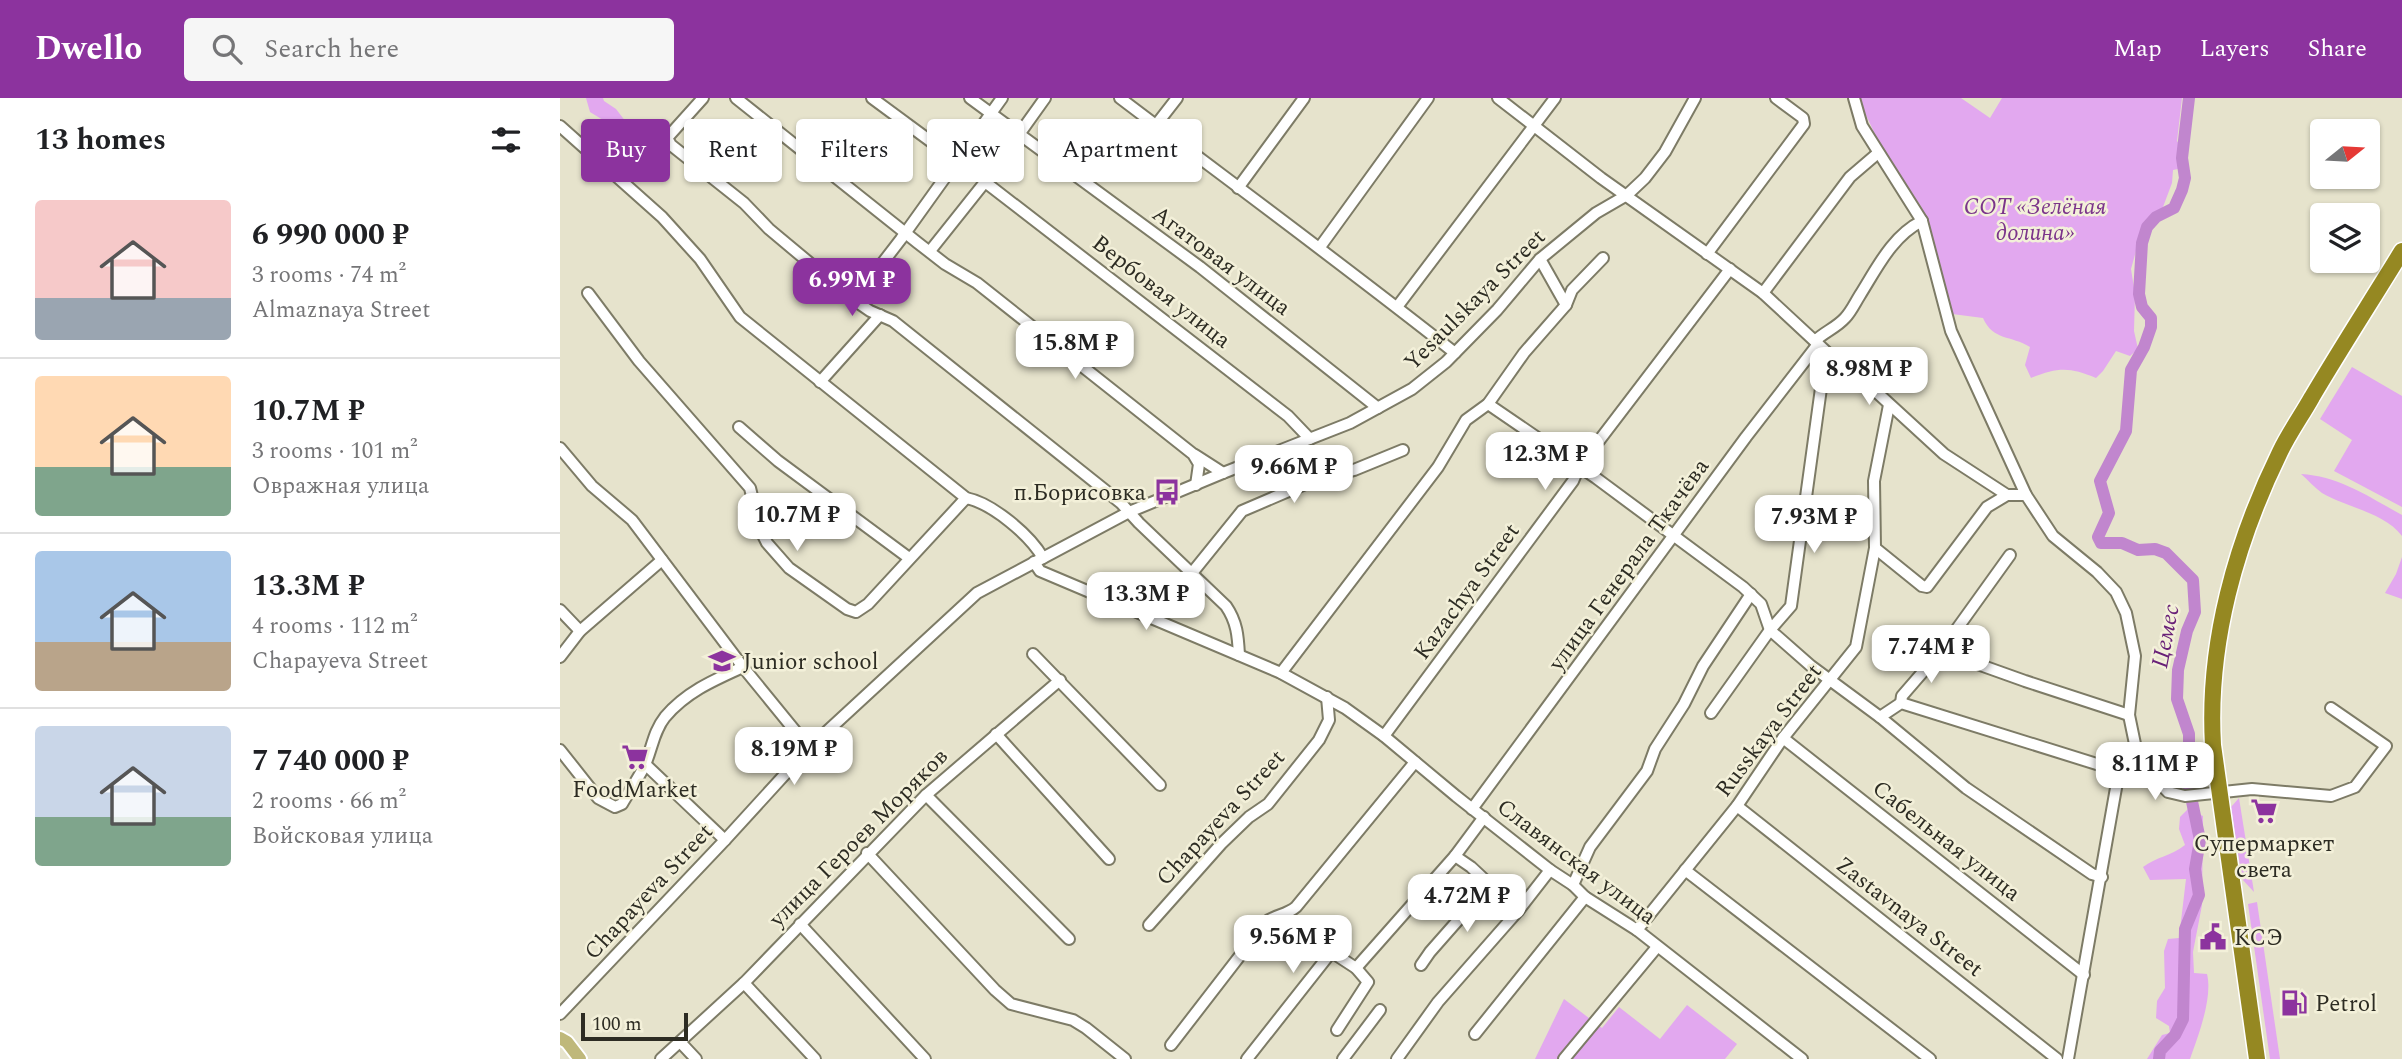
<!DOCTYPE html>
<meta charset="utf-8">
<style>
:root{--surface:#fff;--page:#f6f6f6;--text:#202124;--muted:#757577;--line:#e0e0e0;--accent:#8c339e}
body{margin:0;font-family:Spectral,serif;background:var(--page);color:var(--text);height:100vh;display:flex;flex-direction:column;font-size:26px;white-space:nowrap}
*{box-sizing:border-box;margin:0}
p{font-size:23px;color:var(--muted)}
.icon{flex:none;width:38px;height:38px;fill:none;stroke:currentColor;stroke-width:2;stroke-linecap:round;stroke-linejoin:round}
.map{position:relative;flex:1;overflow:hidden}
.drawer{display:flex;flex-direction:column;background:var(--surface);width:560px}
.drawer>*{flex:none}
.top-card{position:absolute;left:21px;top:21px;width:665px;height:63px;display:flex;gap:14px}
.needle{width:46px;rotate:72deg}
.controls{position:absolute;left:1750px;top:21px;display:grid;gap:14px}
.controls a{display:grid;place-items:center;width:70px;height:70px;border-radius:7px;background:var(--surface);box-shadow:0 2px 5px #0004;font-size:35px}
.scale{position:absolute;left:21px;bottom:18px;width:107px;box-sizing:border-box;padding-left:7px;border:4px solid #2d2c23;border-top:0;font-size:19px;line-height:24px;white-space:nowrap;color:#2d2c23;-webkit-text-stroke:5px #f3f0d9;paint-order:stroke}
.price{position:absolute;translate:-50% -60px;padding:0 16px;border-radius:14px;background:#fff;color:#222;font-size:23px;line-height:46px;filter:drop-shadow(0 2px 4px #0008)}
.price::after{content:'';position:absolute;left:50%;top:42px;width:21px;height:16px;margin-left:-10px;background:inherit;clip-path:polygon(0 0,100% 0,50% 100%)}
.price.on{background:var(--accent);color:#fff}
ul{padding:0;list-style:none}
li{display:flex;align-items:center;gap:21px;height:175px;padding:0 35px}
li+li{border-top:2px solid var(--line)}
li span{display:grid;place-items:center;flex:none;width:196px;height:140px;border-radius:7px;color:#555}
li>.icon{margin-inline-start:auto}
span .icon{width:84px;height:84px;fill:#fffc;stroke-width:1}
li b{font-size:30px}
h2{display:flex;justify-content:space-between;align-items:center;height:84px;padding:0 35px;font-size:30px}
.tag{padding:0 24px;border-radius:7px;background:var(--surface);box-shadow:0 2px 5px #0004;font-size:24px;line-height:63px}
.tag.on{background:var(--accent);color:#fff}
header{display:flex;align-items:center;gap:42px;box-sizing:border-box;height:98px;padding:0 35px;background:var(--accent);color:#fff}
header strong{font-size:33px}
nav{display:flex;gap:38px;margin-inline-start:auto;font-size:24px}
.search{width:490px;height:63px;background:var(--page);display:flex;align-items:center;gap:18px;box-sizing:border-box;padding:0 24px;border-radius:7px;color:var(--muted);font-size:26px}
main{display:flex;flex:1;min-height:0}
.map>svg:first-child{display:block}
.green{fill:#e2a8ef}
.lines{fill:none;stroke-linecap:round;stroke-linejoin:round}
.river{stroke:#c186ce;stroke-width:12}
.minor-casing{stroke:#7d7b66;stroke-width:14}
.major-casing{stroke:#fff;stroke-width:16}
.highway-casing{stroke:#fff;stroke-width:19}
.minor{stroke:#fff;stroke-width:10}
.major{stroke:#bfb87a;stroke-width:12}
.highway{stroke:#958822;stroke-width:16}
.labels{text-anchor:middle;stroke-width:5;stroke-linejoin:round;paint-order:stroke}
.park-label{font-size:23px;font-style:italic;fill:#7b348a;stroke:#f3f0d9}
.street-label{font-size:23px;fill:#2d2c23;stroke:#f3f0d9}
.poi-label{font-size:23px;fill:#2d2c23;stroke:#f3f0d9;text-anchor:start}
.water-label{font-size:24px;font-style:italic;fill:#692178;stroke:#f3f0d9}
</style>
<header>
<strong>Dwello</strong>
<div class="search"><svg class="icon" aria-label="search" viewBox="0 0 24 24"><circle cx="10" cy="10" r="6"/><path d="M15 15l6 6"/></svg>Search here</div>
<nav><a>Map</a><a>Layers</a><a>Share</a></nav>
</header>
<main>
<section class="drawer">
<h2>13 homes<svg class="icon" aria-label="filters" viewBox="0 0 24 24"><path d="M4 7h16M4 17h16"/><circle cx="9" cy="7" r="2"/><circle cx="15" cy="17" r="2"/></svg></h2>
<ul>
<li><span style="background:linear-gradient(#f6c9c9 70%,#9aa5b1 0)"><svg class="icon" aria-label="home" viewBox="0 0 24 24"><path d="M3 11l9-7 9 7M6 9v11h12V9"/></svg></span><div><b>6 990 000 ₽</b><p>3 rooms · 74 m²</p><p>Almaznaya Street</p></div></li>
<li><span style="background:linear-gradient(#ffd9b3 65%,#7fa58c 0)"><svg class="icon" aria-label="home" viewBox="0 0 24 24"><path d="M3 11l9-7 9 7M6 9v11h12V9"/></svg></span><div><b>10.7M ₽</b><p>3 rooms · 101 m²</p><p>Овражная улица</p></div></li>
<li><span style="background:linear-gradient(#a9c7e8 65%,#b9a48a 0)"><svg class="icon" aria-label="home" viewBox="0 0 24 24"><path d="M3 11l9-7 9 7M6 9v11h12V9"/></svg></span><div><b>13.3M ₽</b><p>4 rooms · 112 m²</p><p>Chapayeva Street</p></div></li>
<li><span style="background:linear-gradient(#c9d6e8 65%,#7fa58c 0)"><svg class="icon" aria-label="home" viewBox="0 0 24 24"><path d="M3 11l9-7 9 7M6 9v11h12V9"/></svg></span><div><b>7 740 000 ₽</b><p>2 rooms · 66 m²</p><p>Войсковая улица</p></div></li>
</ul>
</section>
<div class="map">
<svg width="1842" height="961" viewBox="0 0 1842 961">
<rect width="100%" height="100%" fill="#e6e3cc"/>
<g class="green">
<path d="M26 0H43L44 3 56 11 66 24 61 33 30 14Z"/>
<path d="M1298 0H1401L1430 20 1442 0H1622L1617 43 1620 48 1618 71 1613 72 1612 85 1603 109 1583 128 1571 171 1575 196 1574 233 1578 251 1570 258 1556 253 1543 273 1536 280C1510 269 1498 269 1471 280L1465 267 1470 249C1451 237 1433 243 1423 220L1392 216 1362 110 1320 47Z"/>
<path d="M1792 269 1842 298V409L1774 373 1792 342 1760 321Z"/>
<path d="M1741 376C1779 378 1809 399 1842 417V438C1824 414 1787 410 1762 395 1755 390 1748 382 1741 376Z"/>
<path d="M1842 459V501L1825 495 1836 476Z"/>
<path d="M1679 700 1694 794 1682 781 1671 709Z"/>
<path d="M1628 711 1643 718 1642 807 1633 854 1634 875 1647 876C1653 900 1638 938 1630 961H1587L1602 937 1610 935 1609 928 1596 920 1597 903 1605 890 1604 853 1608 841 1619 840 1626 781 1590 782 1583 769C1596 759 1611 758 1625 747L1619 731 1620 719Z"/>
<path d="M1697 804 1720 961H1710L1688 806Z"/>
<path d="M1004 901 1042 930 1059 909 1100 941 1127 907 1177 946 1165 961H975Z"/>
</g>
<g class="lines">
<path class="river" d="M1599 961 1600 953 1615 937 1623 921 1625 831 1639 797 1635 771 1640 742 1629 689V636L1617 601 1618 572 1627 533 1635 514 1633 482 1606 455 1595 451 1578 452 1562 445H1541L1538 439 1549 415 1540 383 1566 333 1571 272 1584 249 1591 229V220L1582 209 1579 196 1582 145 1587 129 1596 119 1614 110 1622 92 1625 80 1622 60 1629 0"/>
<g class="minor-casing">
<g id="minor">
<path d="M143 0 107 40 111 47 184 105 209 131 294 202 310 213 333 223 561 405 579 425 666 508C677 524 678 538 679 557"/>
<path d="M176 0 358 145 385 166 417 185 633 356 639 366 636 387"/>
<path d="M312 0 396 62"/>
<path d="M410 0 640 169 818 310"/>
<path d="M560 0C672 85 785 168 895 255"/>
<path d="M938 0 1041 80 1203 195 1273 260 1312 290 1384 356 1447 397H1466"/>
<path d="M1294 0 1302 28 1362 123 1391 233 1466 397 1493 438 1537 474 1556 494 1566 515 1575 558 1569 617 1575 646 1587 672 1608 694 1625 698 1692 691 1771 698 1795 689 1826 648 1771 610"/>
<path d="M596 27 617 0"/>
<path d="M0 28 102 119 140 161 180 219 406 400C432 405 470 437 483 460"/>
<path d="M425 84 728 318 750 341"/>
<path d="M678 90 744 0"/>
<path d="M760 149 868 0"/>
<path d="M370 153 425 84 485 0"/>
<path d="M1147 156 1244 26 1243 20 1216 0"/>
<path d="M980 161 1006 207"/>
<path d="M28 195 79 263 190 390 200 431 207 445 229 470 287 511 296 514 308 506 406 400"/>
<path d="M1203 195 1290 79 1318 55"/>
<path d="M294 202 341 141 442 0"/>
<path d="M837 209 995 0"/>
<path d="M1255 243C1264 234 1276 230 1285 220 1291 214 1295 205 1300 197 1317 170 1332 138 1362 123"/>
<path d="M260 284 320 217"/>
<path d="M928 306 1036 380 1183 489 1201 506 1210 532 1251 568 1320 619 1406 690 1532 776 1542 779"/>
<path d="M179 329 218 363 349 460"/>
<path d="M0 350 32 388 72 422 183 569 249 650"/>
<path d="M635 357 663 375"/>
<path d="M1315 450 1362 488 1367 489 1427 409 1447 397"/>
<path d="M474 464 480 473 721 575 785 610 824 638 896 698 990 772 1013 787 1025 799 1077 832 1242 961"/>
<path d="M632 475 682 413 745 386 794 372 843 352"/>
<path d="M0 512 20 533"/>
<path d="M1381 553 1465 583 1569 617"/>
<path d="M473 556 600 687"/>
<path d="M0 559 20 533 102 462"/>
<path d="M721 575 878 369 906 322 928 306 964 255 1006 207 1012 192 1043 160"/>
<path d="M1341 605 1342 598 1381 553 1450 457"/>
<path d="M1151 615 1210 532 1231 508 1262 283 1273 260"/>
<path d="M1320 619 1341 605 1559 673 1587 672"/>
<path d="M436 636 549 761"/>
<path d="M824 638 1013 383 1019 369 1170 171"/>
<path d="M1223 640 1524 877"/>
<path d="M0 652 38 700 55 709 62 706C69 694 77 682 84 669 92 652 93 634 105 619 126 594 154 582 183 569"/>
<path d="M85 666 165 742"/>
<path d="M366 697 509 841"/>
<path d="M1177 708 1497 961"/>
<path d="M912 711 1186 339 1258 246"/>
<path d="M924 719 895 758 911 769 958 813"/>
<path d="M307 755 435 892 451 906 513 922 526 930 565 961"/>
<path d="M1125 772 1370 961"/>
<path d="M1013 787 1030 749 1087 673 1095 651 1124 606 1143 568 1191 496"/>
<path d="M240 826 365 961"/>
<path d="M589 827 661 746 689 719 708 706 759 642 769 622 767 599"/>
<path d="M1077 832 1177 708 1223 640 1296 549 1315 450 1314 383 1329 307"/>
<path d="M861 867 870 854 929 787"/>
<path d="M796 870 895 758"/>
<path d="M184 885 255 961"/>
<path d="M0 916 165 742 249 650 417 495 569 414 663 375 790 325 852 291 886 264 937 212 980 161 1036 115 1067 97 1085 80 1105 54 1135 0"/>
<path d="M915 936 1025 799"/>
<path d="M121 945 136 961"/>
<path d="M611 947 706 824C715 817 727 817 736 809L855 664"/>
<path d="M101 961 184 885 366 697 500 582"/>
<path d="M687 961 769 857 773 855 796 870 808 884 777 932"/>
<path d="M783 961 820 912"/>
<path d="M837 961 878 904 958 813 990 772"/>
<path d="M1004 961 1097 849"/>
<path d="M1508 961 1559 673"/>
</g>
</g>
<g class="major-casing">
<path id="major" d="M0 940 7 944 20 961"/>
</g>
<g class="highway-casing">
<path id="highway" d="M1697 961 1653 647C1647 546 1676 444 1720 354 1729 335 1742 317 1752 299 1781 250 1812 202 1842 153"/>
</g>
<use href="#minor" class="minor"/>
<use href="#major" class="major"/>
<use href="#highway" class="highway"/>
</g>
<defs>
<g id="bus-bare" transform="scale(2.1)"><path d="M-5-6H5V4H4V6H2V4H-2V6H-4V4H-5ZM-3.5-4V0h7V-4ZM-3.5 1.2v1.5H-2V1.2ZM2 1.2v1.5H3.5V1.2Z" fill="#8c339e" stroke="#f3f0d9" stroke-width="2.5" paint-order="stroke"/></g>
<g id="school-bare" transform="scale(2.1)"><path d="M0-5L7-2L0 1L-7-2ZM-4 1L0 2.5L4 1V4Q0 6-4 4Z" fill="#8c339e" stroke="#f3f0d9" stroke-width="2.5" paint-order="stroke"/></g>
<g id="supermarket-bare" transform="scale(2.1)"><path d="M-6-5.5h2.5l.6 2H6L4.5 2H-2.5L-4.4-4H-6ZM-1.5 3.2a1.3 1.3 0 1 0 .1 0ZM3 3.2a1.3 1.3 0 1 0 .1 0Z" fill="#8c339e" stroke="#f3f0d9" stroke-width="2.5" paint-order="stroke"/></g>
<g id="civic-bare" transform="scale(2.1)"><path d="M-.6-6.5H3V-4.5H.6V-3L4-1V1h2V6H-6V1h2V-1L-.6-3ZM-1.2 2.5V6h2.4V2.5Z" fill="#8c339e" stroke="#f3f0d9" stroke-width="2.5" paint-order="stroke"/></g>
<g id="fuel-bare" transform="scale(2.1)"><path d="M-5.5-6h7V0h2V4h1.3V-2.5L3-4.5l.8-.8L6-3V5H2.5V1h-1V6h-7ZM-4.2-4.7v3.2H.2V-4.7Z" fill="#8c339e" stroke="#f3f0d9" stroke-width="2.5" paint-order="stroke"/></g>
</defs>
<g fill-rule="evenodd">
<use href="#bus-bare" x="607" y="394"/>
<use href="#school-bare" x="162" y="563"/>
<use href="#supermarket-bare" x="75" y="659"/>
<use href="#supermarket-bare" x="1704" y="713"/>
<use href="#civic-bare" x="1653" y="839"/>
<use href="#fuel-bare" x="1734" y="905"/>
</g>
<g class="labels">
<g class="park-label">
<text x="1475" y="116">СОТ «Зелёная<tspan x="1475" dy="26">долина»</tspan></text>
</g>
<g class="street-label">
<text transform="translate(662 162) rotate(37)" y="8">Агатовая улица</text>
<text transform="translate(602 193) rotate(38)" y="8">Вербовая улица</text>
<text transform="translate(914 201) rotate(-45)" y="8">Yesaulskaya Street</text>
<text transform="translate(1068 466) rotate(-54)" y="8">улица Генерала Ткачёва</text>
<text transform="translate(906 493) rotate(-54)" y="8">Kazachya Street</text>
<text transform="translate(1208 632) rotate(-53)" y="8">Russkaya Street</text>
<text transform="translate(660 719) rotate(-47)" y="8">Chapayeva Street</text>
<text transform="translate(298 739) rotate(-45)" y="8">улица Героев Моряков</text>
<text transform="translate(1387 742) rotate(38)" y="8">Сабельная улица</text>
<text transform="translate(1017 763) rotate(37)" y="8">Славянская улица</text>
<text transform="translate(88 793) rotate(-47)" y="8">Chapayeva Street</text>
<text transform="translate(1350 818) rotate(38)" y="8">Zastavnaya Street</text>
</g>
<g class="poi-label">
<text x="586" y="402" text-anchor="end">п.Борисовка</text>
<text x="183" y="571">Junior school</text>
<text x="75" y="699" text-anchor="middle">FoodMarket</text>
<text x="1704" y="753" text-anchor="middle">Супермаркет<tspan x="1704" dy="26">света</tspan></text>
<text x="1674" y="847">КСЭ</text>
<text x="1755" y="913">Petrol</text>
</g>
<g class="water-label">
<text transform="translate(1605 538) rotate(-79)" y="8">Цемес</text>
</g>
</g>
</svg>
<div class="controls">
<a><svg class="needle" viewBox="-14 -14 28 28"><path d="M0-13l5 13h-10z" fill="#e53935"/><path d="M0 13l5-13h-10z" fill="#757577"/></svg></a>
<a><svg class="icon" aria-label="layers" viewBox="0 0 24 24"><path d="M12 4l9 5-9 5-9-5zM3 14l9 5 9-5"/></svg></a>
</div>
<div class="scale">100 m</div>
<b class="price on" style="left:292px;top:220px">6.99M ₽</b>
<b class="price" style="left:515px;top:283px">15.8M ₽</b>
<b class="price" style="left:1309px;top:309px">8.98M ₽</b>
<b class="price" style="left:985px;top:394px">12.3M ₽</b>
<b class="price" style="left:734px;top:407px">9.66M ₽</b>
<b class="price" style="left:237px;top:455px">10.7M ₽</b>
<b class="price" style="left:1254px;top:457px">7.93M ₽</b>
<b class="price" style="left:586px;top:534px">13.3M ₽</b>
<b class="price" style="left:1371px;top:587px">7.74M ₽</b>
<b class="price" style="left:234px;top:689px">8.19M ₽</b>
<b class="price" style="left:1595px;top:704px">8.11M ₽</b>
<b class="price" style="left:907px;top:836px">4.72M ₽</b>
<b class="price" style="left:733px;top:877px">9.56M ₽</b>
<div class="top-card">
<a class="tag on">Buy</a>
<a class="tag">Rent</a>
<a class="tag">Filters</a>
<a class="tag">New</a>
<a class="tag">Apartment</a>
</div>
</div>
</main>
